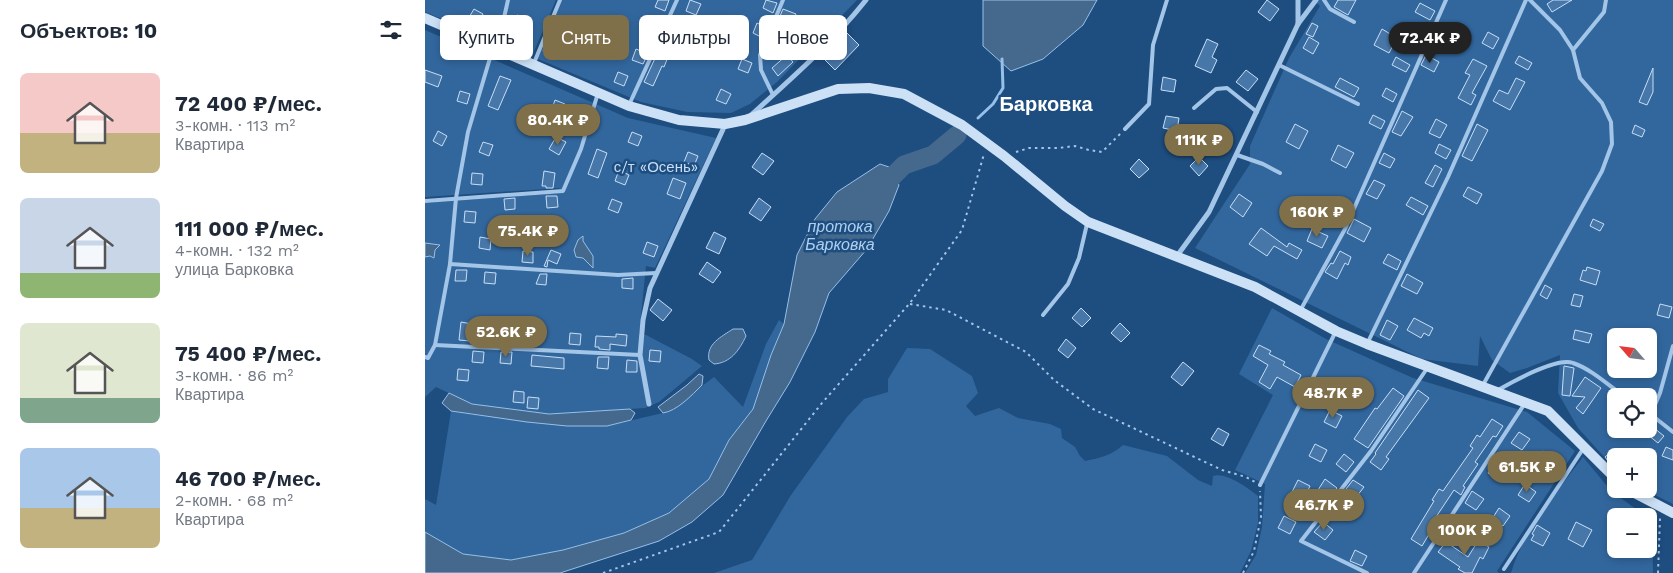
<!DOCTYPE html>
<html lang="ru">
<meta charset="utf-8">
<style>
:root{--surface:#fff;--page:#f6f6f7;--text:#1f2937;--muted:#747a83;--accent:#80704a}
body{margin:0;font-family:"Work Sans",sans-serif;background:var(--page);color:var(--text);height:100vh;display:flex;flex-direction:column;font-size:19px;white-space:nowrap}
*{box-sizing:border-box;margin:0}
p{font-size:16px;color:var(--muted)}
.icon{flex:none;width:28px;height:28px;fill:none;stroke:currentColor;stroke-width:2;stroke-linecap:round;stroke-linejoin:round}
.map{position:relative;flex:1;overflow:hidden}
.side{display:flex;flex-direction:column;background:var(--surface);width:425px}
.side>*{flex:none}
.top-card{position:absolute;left:15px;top:15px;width:475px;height:45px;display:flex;gap:10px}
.needle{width:32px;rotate:298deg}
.fabs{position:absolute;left:1182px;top:328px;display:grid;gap:10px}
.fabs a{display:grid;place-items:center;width:50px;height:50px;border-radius:8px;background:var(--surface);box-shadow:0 2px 8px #0003;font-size:25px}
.price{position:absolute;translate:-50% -42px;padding:0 11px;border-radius:18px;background:var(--accent);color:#fff;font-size:16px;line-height:32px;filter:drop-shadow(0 1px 2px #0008)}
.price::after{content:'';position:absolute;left:50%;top:30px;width:15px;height:11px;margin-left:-8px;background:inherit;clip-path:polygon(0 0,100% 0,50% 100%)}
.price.selected{background:#222;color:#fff}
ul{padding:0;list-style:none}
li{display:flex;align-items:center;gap:15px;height:125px;padding:0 20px}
li span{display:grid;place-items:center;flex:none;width:140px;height:100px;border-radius:8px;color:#555}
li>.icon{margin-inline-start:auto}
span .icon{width:60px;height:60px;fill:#fffc;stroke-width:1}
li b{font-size:21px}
h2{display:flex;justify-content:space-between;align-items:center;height:60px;padding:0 20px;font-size:21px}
.pill{padding:0 18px;border-radius:8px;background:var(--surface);box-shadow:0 2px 8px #0003;font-size:18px;line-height:45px}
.pill.selected{background:var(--accent);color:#fff}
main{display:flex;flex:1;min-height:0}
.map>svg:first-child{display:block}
.green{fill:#32679e;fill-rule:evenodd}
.water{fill:#45688d;stroke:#96c0ea}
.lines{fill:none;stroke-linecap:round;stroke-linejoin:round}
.stream{stroke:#96c0ea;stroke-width:3}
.river{stroke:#45688d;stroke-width:19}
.building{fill:#4777a9;stroke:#c7def6}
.path{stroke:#a3c5e8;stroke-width:2;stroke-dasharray:2.5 4;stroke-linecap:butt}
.lane{stroke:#a3c5e8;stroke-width:4}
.street{stroke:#a3c5e8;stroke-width:5}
.secondary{stroke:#cde1f6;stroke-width:10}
.labels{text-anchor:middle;stroke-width:5;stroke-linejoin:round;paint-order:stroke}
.park-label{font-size:15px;fill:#c7def6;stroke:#1e4d7f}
.water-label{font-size:16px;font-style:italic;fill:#aecff0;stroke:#1e4d7f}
.district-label{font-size:20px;font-weight:bold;fill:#fff;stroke:#1e4d7f}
</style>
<main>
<section class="side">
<h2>Объектов: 10<svg class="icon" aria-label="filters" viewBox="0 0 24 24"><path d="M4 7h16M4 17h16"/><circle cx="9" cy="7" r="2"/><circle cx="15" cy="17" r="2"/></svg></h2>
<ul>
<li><span style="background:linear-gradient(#f6c9c9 60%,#c2b280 0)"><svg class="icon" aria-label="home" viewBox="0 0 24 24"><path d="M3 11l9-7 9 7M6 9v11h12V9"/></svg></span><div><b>72 400 ₽/мес.</b><p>3-комн. · 113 m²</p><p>Квартира</p></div></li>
<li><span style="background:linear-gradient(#c9d6e8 75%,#8fb573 0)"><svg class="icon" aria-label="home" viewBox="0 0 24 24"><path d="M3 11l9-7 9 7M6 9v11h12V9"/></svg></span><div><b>111 000 ₽/мес.</b><p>4-комн. · 132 m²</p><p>улица Барковка</p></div></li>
<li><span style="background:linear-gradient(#dfe7d0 75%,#7fa58c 0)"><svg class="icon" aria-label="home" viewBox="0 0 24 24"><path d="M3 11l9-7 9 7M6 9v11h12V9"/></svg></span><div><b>75 400 ₽/мес.</b><p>3-комн. · 86 m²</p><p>Квартира</p></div></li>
<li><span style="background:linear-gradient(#a9c7e8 60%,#c2b280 0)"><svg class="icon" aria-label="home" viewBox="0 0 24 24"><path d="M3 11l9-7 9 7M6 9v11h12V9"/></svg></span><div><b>46 700 ₽/мес.</b><p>2-комн. · 68 m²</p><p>Квартира</p></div></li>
</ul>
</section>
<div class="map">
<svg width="1248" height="573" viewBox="0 0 1248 573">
<rect width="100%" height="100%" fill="#1e4d7f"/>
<g class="green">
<path d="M0 0H131L107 56 0 12Z"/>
<path d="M137 0H432L352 82 325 104 306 113 262 112 216 102 113 59Z"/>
<path d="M889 0H1248V504L1218 489H1224V456H1191V470L1153 428 1133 393 1135 355 1102 368 1085 373 1067 360 1055 336 1053 366 997 359 770 248 825 164V146L864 58 895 6ZM1191 336H1224V369H1191ZM1191 396H1224V429H1191Z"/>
<path d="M0 30 203 118 291 138 230 268 221 266 214 335H221L267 359 277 366 234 402 220 408 124 414 47 404 11 387 0 397V203L138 193 134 188 0 197Z"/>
<path d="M847 308 901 339 988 378 1102 412 1150 451 1072 571 1074 573H820L831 555 837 527 840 484 810 470 848 395 814 374Z"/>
<path d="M354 320 359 324 346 355 328 409 304 440 284 479 244 513 199 533 138 550 86 560 38 554 0 532V499L11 505 26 411 58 416 182 426 242 412 289 377 318 407 341 344Z"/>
<path d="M482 348 505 349 547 376 553 393 541 406 550 416 574 408 593 418 625 424 636 429 637 438 650 447 655 456 660 461C675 458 687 455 698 445L742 456 773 480 787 486 788 476C801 472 823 488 833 496V523L826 551 815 573H289L327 560 366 495 422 417 439 399 463 392V379Z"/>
<path d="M1158 457 1187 492 1221 516H1191V549H1224V518L1227 520 1228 573H1086C1099 529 1131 493 1158 457Z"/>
</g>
<g class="water">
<path d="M558 0H672L658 25 618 59 586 71 558 46Z"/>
<path d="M455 164 464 167 474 185 464 211 442 249 404 293 390 332 365 382 341 421 298 495 267 522 234 541 135 573H0V532L38 554 86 560 138 550 199 533 244 513 284 479 304 440 328 409 346 355 359 324 372 255 390 219 412 192Z"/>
<path d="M158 236V241L168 256V268L158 258 151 257 149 250 153 240Z"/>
<path d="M0 243 15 245 10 250 9 258 5 256 0 257Z"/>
<path d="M308 329H318L321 336C314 351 305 363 289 364L284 360C281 344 296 337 308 329Z"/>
<path d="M274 374 278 376 277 385C267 395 252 411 238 413L233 407 262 385Z"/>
<path d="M24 393 47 404 124 414 205 409 210 413 206 420 182 426H142L102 422 26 411 17 403Z"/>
</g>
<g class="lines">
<path class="stream" d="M553 118 568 104 578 88 577 59"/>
<path class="river" d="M451 193 479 165 508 155 532 135"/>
</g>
<g class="building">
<path d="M233 0H244L240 11 230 7Z"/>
<path d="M265 0 276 4 271 15 261 11Z"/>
<path d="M341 0 352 3 348 13 338 8Z"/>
<path d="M842 0 854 9 845 21 833 12Z"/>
<path d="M913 0H931L923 15 909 7Z"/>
<path d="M1128 0H1147L1127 12 1122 4Z"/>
<path d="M995 3 1010 11 1005 20 990 12Z"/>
<path d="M49 9 58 14 53 24 43 19Z"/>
<path d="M358 9 371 14 366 25 356 20 358 17 355 16Z"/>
<path d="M92 15 102 19 98 29 88 25Z"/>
<path d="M132 16 142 20 128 55 118 51Z"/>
<path d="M222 23 232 27 228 38 218 33Z"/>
<path d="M332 23 342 28 338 38 328 33Z"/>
<path d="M887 23 893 26 888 37 881 34Z"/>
<path d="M957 29 972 38 964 53 949 45Z"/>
<path d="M1017 29 1030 36 1026 44 1012 37Z"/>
<path d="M983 30 998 38 993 46 978 38Z"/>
<path d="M277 32 287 36 282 46 272 42Z"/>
<path d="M1063 32 1074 38 1068 49 1057 43Z"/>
<path d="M422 33 434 45 410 70 398 58Z"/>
<path d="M884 37 894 43 888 54 878 48Z"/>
<path d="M782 39 793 44 787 57 792 60 786 73 770 66Z"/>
<path d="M211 49 223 54 218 64 207 60Z"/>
<path d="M233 52 243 57 239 67 237 66 228 86 219 82Z"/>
<path d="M362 55 368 62 353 76 347 68Z"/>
<path d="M1001 55 1014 62 1009 72 996 65Z"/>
<path d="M1094 56 1107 63 1103 70 1090 63Z"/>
<path d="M971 57 985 65 981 72 967 65Z"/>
<path d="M317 59 327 63 323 73 313 69Z"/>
<path d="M1048 59 1062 66 1047 93 1051 95 1046 105 1033 98 1045 75 1040 73Z"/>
<path d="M1228 68V92L1222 105 1214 102Z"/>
<path d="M0 70 17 76 13 87 0 82Z"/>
<path d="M821 70 833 79 823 91 811 82Z"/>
<path d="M193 72 203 76 199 86 189 82Z"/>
<path d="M75 76 86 80 73 110 63 106Z"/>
<path d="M738 77 751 80 749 92 736 90Z"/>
<path d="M915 78 934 88 929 97 910 87Z"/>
<path d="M1091 78 1100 82 1085 110 1068 101 1074 90 1083 94Z"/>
<path d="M961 88 972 94 968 102 957 96Z"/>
<path d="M296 89 306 94 301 104 291 100Z"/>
<path d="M35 91 45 94 42 104 32 101Z"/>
<path d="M130 100 140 104 135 118 125 114Z"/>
<path d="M977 111 988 117 976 136 967 132Z"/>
<path d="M948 115 960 121 956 129 944 123Z"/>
<path d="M741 116 754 118 752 131 738 128Z"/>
<path d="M1011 119 1022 125 1015 138 1004 133Z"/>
<path d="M870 124 883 131 874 149 861 142Z"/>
<path d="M1052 124 1063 130 1047 161 1037 156Z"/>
<path d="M1210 125 1220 130 1217 137 1207 133Z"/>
<path d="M13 131 22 136 17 146 8 141Z"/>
<path d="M207 132 217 136 213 146 203 142Z"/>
<path d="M131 137 141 142 134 155 124 149Z"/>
<path d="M58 142 68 145 64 156 54 152Z"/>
<path d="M1014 144 1026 150 1021 159 1010 153Z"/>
<path d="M913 145 929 153 921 168 906 160Z"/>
<path d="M172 149 182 153 173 178 163 174Z"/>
<path d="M263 152 273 156 269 166 259 162Z"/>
<path d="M337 153 349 161 338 175 327 167Z"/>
<path d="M959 153 970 159 965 168 954 163Z"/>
<path d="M774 157 783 166 774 176 765 166Z"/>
<path d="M714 159 724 169 714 178 705 169Z"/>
<path d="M1010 165 1017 169 1008 187 1000 183Z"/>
<path d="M194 170 204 175 200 185 190 181Z"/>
<path d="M119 171 130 173 128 188H121V186H117Z"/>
<path d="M47 173 58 174 57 185 46 184Z"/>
<path d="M248 178 261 183 255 199 242 194Z"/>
<path d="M949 180 960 185 952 199 941 194Z"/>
<path d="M1043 187 1057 194 1052 204 1038 196Z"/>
<path d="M814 194 827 203 818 217 805 207Z"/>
<path d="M121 196H132L133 207 122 208Z"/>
<path d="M986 197 1003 206 998 215 981 205Z"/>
<path d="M90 198V209L80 210 79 199Z"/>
<path d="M334 198 346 207 336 221 324 213Z"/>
<path d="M187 199 197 203 193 213 183 209Z"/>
<path d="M910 200 922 207 918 214 906 208Z"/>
<path d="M40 211 51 212 50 223 39 222Z"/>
<path d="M929 219 946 228 939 242 922 233Z"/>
<path d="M1168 219 1179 224 1175 231 1165 226Z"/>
<path d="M836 228 862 247 864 243 877 250 872 259 849 246 842 256 824 244Z"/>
<path d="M887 229 903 236 897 248 882 241Z"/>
<path d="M289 232 301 238 294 254 281 248Z"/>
<path d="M55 237 66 239 65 250 54 248Z"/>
<path d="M222 242 233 246 229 257 218 253Z"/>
<path d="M126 250 136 254 132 264 123 260 122 267 119 266Z"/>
<path d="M98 251 108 252V263L97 262Z"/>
<path d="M915 251 926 257 923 265 920 263 912 279 900 272 906 263 908 264Z"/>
<path d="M963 254 976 261 972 270 958 263Z"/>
<path d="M282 262 296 272 288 283 274 274Z"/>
<path d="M1162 267 1175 271 1171 285 1155 280 1158 270 1161 271Z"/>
<path d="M31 270H42L41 281H30Z"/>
<path d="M60 272 71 273 70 284 59 283Z"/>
<path d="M115 274H122L121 285 111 284Z"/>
<path d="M982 274 998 283 992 294 976 286Z"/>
<path d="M208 278V289L197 288V279Z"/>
<path d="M1120 285 1127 289 1122 299 1115 295Z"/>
<path d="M1149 294 1158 296 1155 307 1146 305Z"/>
<path d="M233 299 247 310 238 321 225 310Z"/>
<path d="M1235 304 1247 307 1244 318 1232 315Z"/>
<path d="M656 308 666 318 657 327 647 318Z"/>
<path d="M989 318 1008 328 1004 336 999 333 996 338 982 330Z"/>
<path d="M962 320 973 326 965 340 955 335Z"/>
<path d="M36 322 47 324 45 341 34 340Z"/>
<path d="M695 323 705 333 696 342 686 333Z"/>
<path d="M1150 330 1167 334 1164 343 1148 339Z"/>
<path d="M64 331 94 332V334L113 335 112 346 76 344V343L63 342Z"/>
<path d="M145 333 156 334 155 345 144 344Z"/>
<path d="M191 334 202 335 201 346 185 344V350L174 349V347H170L171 336 191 337Z"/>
<path d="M641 339 651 348 643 358 633 350Z"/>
<path d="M834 345 846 351 844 354 860 362 858 365 876 375 870 387 852 377 845 389 834 382 843 365 828 356Z"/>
<path d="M225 350 236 351 235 362 224 361Z"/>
<path d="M48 351 59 352 58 363 47 362Z"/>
<path d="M76 352H87L86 364 75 363Z"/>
<path d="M107 355 139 358V369L106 366Z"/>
<path d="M173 357H184L183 369 172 368Z"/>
<path d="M202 360 212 361V372H201Z"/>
<path d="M758 362 769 371 757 386 746 377Z"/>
<path d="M1139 366 1149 368 1145 396 1137 395Z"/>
<path d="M33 369 44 370 43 381 32 380Z"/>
<path d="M1160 377 1176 388 1158 414 1151 408 1160 397 1147 396Z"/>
<path d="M914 380 926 387 920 398 908 392Z"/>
<path d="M968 388 979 396 943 448 929 439 950 408 952 409Z"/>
<path d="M993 390 1004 398 961 457 964 459 956 470 945 462 951 454 950 453Z"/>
<path d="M89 391 99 392V403L88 402Z"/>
<path d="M103 397 114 398 113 409 102 408Z"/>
<path d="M905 410 917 416 911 428 899 422Z"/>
<path d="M1067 419 1078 426 1071 437 1068 436 1050 462 1053 464 1038 486 1040 487 1036 495 1029 490 1011 517 1013 519 997 546 986 539 1009 501 1007 500 1014 489 1018 491 1048 448 1045 446 1052 435 1055 437Z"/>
<path d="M793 428 804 434 798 446 786 439Z"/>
<path d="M1229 428 1239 436 1233 443 1223 435Z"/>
<path d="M1094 432 1105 439 1097 450 1086 443Z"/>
<path d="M890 444 902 450 896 462 884 456Z"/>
<path d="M1241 447 1248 450V460L1237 456Z"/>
<path d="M1188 450 1194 456H1191V460L1186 465 1180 457Z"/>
<path d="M1118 451 1129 459 1122 469 1111 462Z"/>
<path d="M919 454 929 462 921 472 911 464Z"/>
<path d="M1070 462 1081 470 1074 481 1063 473Z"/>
<path d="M900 479 912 488 904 499 893 490Z"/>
<path d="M873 480 885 486 879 498 867 492Z"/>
<path d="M928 480 939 487 917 515 907 507Z"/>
<path d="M1100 484 1111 492 1104 502 1093 495Z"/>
<path d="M1047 491 1059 499 1051 510 1040 503Z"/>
<path d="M1074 508 1085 516 1078 526 1067 519Z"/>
<path d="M859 516 871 522 865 534 853 528Z"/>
<path d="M898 522 908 530 900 540 889 532Z"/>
<path d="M1151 522 1167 530 1158 547 1143 539Z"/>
<path d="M1112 525 1125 533 1118 546 1106 540 1109 535 1107 534Z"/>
<path d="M1053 541 1064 547 1058 559 1055 557 1047 573H1040L1033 569 1035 567 1013 552 1021 542 1043 557Z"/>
<path d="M930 550 942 556 937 566 925 561Z"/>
</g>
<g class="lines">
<g class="path">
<path d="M591 152 604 148H633L650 146 664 150 677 152 696 133"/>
<path d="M485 304 521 310 601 352 629 380 668 409 797 470 821 477 830 482"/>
<path d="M178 573 294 532 397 403 485 303 537 230 559 154"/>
<path d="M818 573 829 551 836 517 835 491"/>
<path d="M1233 573 1235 518"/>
</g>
<g class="lane">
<path d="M899 0 905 9 929 22"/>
<path d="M1148 50 1179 12 1181 0"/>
<path d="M109 63 135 0"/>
<path d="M854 65 933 104"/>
<path d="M348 95 336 70 335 55 358 0"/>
<path d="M204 105 252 0"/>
<path d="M769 108 791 89 802 88 832 112"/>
<path d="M700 129 724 104 728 45 742 0"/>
<path d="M812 155 838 164 855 173"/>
<path d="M0 201 138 191 156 149 173 93"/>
<path d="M25 264 193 275 231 273"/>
<path d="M875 311 920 229 1021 0"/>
<path d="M618 315 643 284 654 258 662 224"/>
<path d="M943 342 1023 177 1101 0"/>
<path d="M10 345 215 355"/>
<path d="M0 357 3 358 10 345 25 264 31 198 43 132 68 48 74 40 83 0"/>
<path d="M1058 385 1177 171 1187 144 1186 122 1177 103 1155 78 1148 50 1135 30 1105 0"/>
<path d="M1073 390C1087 382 1132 357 1148 363 1166 369 1183 385 1199 396"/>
<path d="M1224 413 1248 432"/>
<path d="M1226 414 1235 393 1248 346"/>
<path d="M835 485 910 333"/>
<path d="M1079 569 1158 449"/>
<path d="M942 573 876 541 946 451 1003 367"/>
<path d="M989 573 1100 403"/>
</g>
<g class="street">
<path d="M873 0V24"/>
<path d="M325 116C366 79 407 43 441 0"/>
<path d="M752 256 784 212 873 24 891 0"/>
<path d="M224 404 215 355 218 320 225 288 300 125"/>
</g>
<g class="secondary">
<path d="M0 18 204 106 254 120 300 124 320 120 413 89 444 88 479 94 537 125 579 156 640 206 663 222 830 287 911 331 942 344 1123 411 1191 479"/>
<path d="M1202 489 1248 513"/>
</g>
</g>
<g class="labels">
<g class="park-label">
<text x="231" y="172">с/т «Осень»</text>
</g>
<g class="water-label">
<text x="415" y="232">протока<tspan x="415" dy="18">Барковка</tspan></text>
</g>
<g class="district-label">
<text x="621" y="111">Барковка</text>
</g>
</g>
</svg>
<div class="fabs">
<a><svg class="needle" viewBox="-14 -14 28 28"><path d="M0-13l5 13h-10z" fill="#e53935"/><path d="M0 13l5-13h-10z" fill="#747a83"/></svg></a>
<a><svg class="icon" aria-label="locate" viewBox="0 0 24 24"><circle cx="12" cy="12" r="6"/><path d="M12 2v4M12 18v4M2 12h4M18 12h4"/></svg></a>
<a>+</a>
<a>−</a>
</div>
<b class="price selected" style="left:1005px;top:64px">72.4K ₽</b>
<b class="price" style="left:133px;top:146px">80.4K ₽</b>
<b class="price" style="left:774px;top:166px">111K ₽</b>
<b class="price" style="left:892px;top:238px">160K ₽</b>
<b class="price" style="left:103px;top:257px">75.4K ₽</b>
<b class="price" style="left:81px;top:358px">52.6K ₽</b>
<b class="price" style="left:908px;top:419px">48.7K ₽</b>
<b class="price" style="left:1102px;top:493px">61.5K ₽</b>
<b class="price" style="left:899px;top:531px">46.7K ₽</b>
<b class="price" style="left:1040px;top:556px">100K ₽</b>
<div class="top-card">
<a class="pill">Купить</a>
<a class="pill selected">Снять</a>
<a class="pill">Фильтры</a>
<a class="pill">Новое</a>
</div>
</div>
</main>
